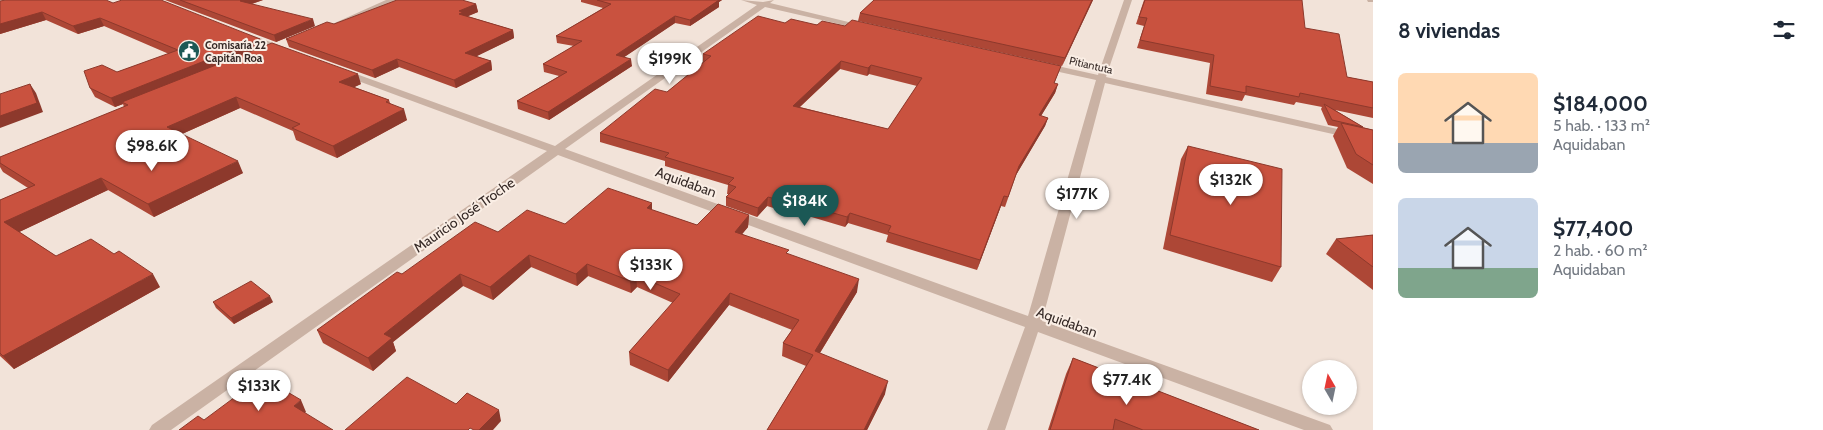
<!DOCTYPE html>
<html lang="es">
<meta charset="utf-8">
<style>
:root{--surface:#fff;--page:#f2f2f3;--text:#1f2937;--muted:#747a83;--accent:#1b5855}
body{margin:0;font-family:Cabin,sans-serif;background:var(--page);color:var(--text);height:100vh;display:flex;flex-direction:column;font-size:19px;white-space:nowrap}
*{box-sizing:border-box;margin:0}
p{font-size:16px;color:var(--muted)}
.icon{flex:none;width:28px;height:28px;fill:none;stroke:currentColor;stroke-width:2;stroke-linecap:round;stroke-linejoin:round}
.map{position:relative;flex:1;overflow:hidden}
.panel{display:flex;flex-direction:column;background:var(--surface);width:450px}
.panel>*{flex:none}
.needle{width:32px;rotate:351deg}
.tools{position:absolute;left:1302px;top:360px;display:grid;gap:10px}
.tools a{display:grid;place-items:center;width:55px;height:55px;border-radius:50%;background:var(--surface);box-shadow:0 1px 4px #0004;font-size:25px}
.price{position:absolute;translate:-50% -42px;padding:0 11px;border-radius:18px;background:#fff;color:#222;font-size:16px;line-height:32px;filter:drop-shadow(0 1px 2px #0008)}
.price::after{content:'';position:absolute;left:50%;top:30px;width:15px;height:11px;margin-left:-8px;background:inherit;clip-path:polygon(0 0,100% 0,50% 100%)}
.price.selected{background:var(--accent);color:#fff}
ul{padding:0;list-style:none}
li{display:flex;align-items:center;gap:15px;height:125px;padding:0 25px}
li span{display:grid;place-items:center;flex:none;width:140px;height:100px;border-radius:8px;color:#555}
li>.icon{margin-inline-start:auto}
span .icon{width:60px;height:60px;fill:#fffc;stroke-width:1}
li b{font-size:21px}
h2{display:flex;justify-content:space-between;align-items:center;height:60px;padding:0 25px;font-size:21px}
main{display:flex;flex:1;min-height:0}
.map>svg:first-child{display:block}
.lines{fill:none;stroke-linecap:round;stroke-linejoin:round}
.street{fill:#cab2a4;fill-rule:evenodd}
.wall{fill:#ad4736;fill-rule:evenodd}
.shaded-wall{fill:#8d392c}
.building{fill:#c9523f;stroke:#8d392c;fill-rule:evenodd}
.labels{text-anchor:middle;stroke-width:4;stroke-linejoin:round;paint-order:stroke}
.far-poi-label{font-size:11px;font-weight:bold;fill:#352926;stroke:#faeee5;text-anchor:start}
.far-street-label{font-size:11px;fill:#352926;stroke:#faeee5}
.street-label{font-size:14px;fill:#352926;stroke:#faeee5}
</style>
<main>
<div class="map">
<svg width="1373" height="430" viewBox="0 0 1373 430">
<rect width="100%" height="100%" fill="#f2e3d9"/>
<g class="lines">
<g class="street">
<path d="M386 0H397L335 28 328 26Z"/>
<path d="M741 0 763 2 774 0 770 3 869 27 865 30 765 7 565 149 1028 316 1096 80 1041 68 1039 66 1044 63 1098 75 1124 0H1132L1106 77 1373 137V143L1105 83 1042 321 1330 425 1333 430H1304L1038 332 1005 430H987L1025 327 558 155 171 430H149L152 425 547 151 342 75V71H348L555 146 757 5Z"/>
<path d="M1367 0H1373V2H1368Z"/>
<path d="M246 33 287 48 288 50 284 53 281 52 243 38 242 36Z"/>
</g>
</g>
<g class="wall">
<path d="M165 0H263L252 4 315 26 276 42Z"/>
<path d="M581 0H722L719 2V7L690 26 675 23 624 57 632 66 549 120 518 109 517 101 559 76 544 72 543 64 574 46 557 43 556 36 603 8 581 2Z"/>
<path d="M874 0H1093L1062 66 858 21 860 13Z"/>
<path d="M1144 0 1305 28 1347 77 1373 82V118L1335 110 1363 127H1362L1373 130V184L1347 168 1333 136 1338 127 1328 125 1321 109 1322 107 1296 102 1294 105 1245 95 1242 101 1206 94 1210 63 1137 48 1144 26 1136 24Z"/>
<path d="M0 1 113 3 262 47 361 84 354 87 389 100 390 103 407 120 337 158 296 140 293 131 240 108 182 134 243 173 154 217 108 190 19 232 56 256 160 287 14 369 0 356V200L28 188 3 172 0 167V157L124 107 123 104 115 107 95 97 90 88 117 72 169 54 104 26 78 34 46 20 0 34Z"/>
<path d="M476 4 478 12 467 16 513 30 514 38 476 56 491 61 492 70 456 88 399 67 375 78 289 47 286 39 334 24Z"/>
<path d="M785 23 845 26 1061 66 1054 84H1058L1055 93 1041 116 1048 118 1045 126 1016 175 1005 207 1001 206 977 270 886 242 888 235 848 223 845 227 788 210 786 212 767 206 757 217 726 206V197L729 194H727L728 185 665 166V161L600 142V133L667 92 704 62H703V54ZM840 69 867 76 869 74 917 86 888 129 800 107Z"/>
<path d="M1188 146 1281 267 1272 282 1163 249 1181 159Z"/>
<path d="M652 210 697 225 749 215 748 227 742 234 788 254 857 292 820 353 885 394 867 430H767L806 366 782 356 783 343 792 330 729 305 668 382 630 365 629 352 673 303 637 287 631 293 588 276 577 286 531 267 493 300 463 286 393 342 396 351 373 371 323 343 317 330 402 274 498 232 565 224Z"/>
<path d="M1373 235V290L1326 254 1336 239Z"/>
<path d="M213 302H273L234 324 216 308Z"/>
<path d="M1073 358 1259 430H1048L1066 374Z"/>
</g>
<g class="shaded-wall">
<path d="M241 0H263L242 7 240 1Z"/>
<path d="M713 0H722L719 2V7L690 26V20Z"/>
<path d="M1092 0H1093L1062 66 1065 58Z"/>
<path d="M476 4 478 12 464 18 461 22 459 11Z"/>
<path d="M42 12 46 20 0 34V24Z"/>
<path d="M675 16V23L617 62 616 55Z"/>
<path d="M100 18 104 26 78 34 73 26Z"/>
<path d="M313 19 315 26 276 42 274 35Z"/>
<path d="M513 30 514 38 467 61 465 53Z"/>
<path d="M260 39 263 48 122 102 123 104 115 107 111 98Z"/>
<path d="M397 59 399 67 375 78 372 70Z"/>
<path d="M631 59 632 66 549 120 548 112Z"/>
<path d="M491 61 492 70 456 88 454 80Z"/>
<path d="M841 61 840 69 792 114 793 106Z"/>
<path d="M871 65 869 74 867 76 868 68Z"/>
<path d="M358 74 361 84 342 93 339 82Z"/>
<path d="M30 84 36 93 43 112 0 128V116Z"/>
<path d="M1058 84 1055 93 1036 124 1039 115Z"/>
<path d="M236 97 240 108 173 138 167 127Z"/>
<path d="M404 109 407 120 337 158 333 146Z"/>
<path d="M1048 118 1045 126 1016 175 1005 207 1019 166Z"/>
<path d="M238 161 243 173 154 217 148 204Z"/>
<path d="M101 178 108 190 13 235 4 222Z"/>
<path d="M1004 196 1001 206 977 270 980 260Z"/>
<path d="M768 197 767 206 757 217 758 208Z"/>
<path d="M789 200 788 210 786 212 787 202Z"/>
<path d="M652 203V215L647 208Z"/>
<path d="M850 213 848 223 845 227 847 217Z"/>
<path d="M749 215 748 227 734 244 735 232Z"/>
<path d="M529 255 531 267 493 300 490 287Z"/>
<path d="M587 264 588 276 577 286 576 274Z"/>
<path d="M153 274 160 287 14 369 3 356Z"/>
<path d="M460 274 463 286 393 342 396 351 373 371 368 358 384 334Z"/>
<path d="M636 275 637 287 631 293 630 281Z"/>
<path d="M859 279 857 292 813 364 815 351Z"/>
<path d="M730 293 729 305 668 382V370Z"/>
<path d="M270 296 273 302 234 324 231 318Z"/>
<path d="M888 381 885 394 867 430H864Z"/>
<path d="M301 400 306 412 299 417 294 406Z"/>
<path d="M499 410 501 421 493 430H479Z"/>
</g>
<g class="building">
<path d="M6 0H106L113 3 122 0H161L260 39 111 98 90 88 84 71 102 65 117 72 178 50 100 18 73 26 42 12 0 24V1Z"/>
<path d="M180 0H241L240 1 313 19 274 35Z"/>
<path d="M397 0H462L476 4 459 11 463 12 459 14 513 30 465 53 491 61 454 80 397 59 372 70 286 39 327 22 334 24Z"/>
<path d="M597 0H719L690 20 675 16 616 55 631 59 548 112 517 101 567 72 543 64 582 41 556 36 611 4Z"/>
<path d="M874 0H1092L1065 58 860 13Z"/>
<path d="M1145 0H1302L1305 28 1339 34 1347 77 1373 82V108L1300 93 1299 97 1246 86V93L1210 86 1214 55 1140 40 1147 18 1139 17Z"/>
<path d="M758 16 785 23 791 19 817 25 822 21 845 26 852 20 1061 66 1054 83 1058 84 1039 115 1048 118 1019 166 1008 197 1004 196 980 260 888 232 891 226 850 213 847 217 789 200 787 202 768 197 758 208 726 197 736 187 728 184 734 178 665 157 669 153 600 133 655 89 667 92 711 56 703 54ZM841 61 868 68 871 65 922 78 888 129 793 106Z"/>
<path d="M272 43 358 74 339 82 389 100 386 102 404 109 333 146 292 128 300 124 236 97 167 127 238 161 148 204 101 178 4 222 56 256 91 239 114 254 119 251 153 274 3 356 0 353V200L35 185 0 163V157L128 105 122 102Z"/>
<path d="M30 84 37 103 0 116V94Z"/>
<path d="M1324 104 1363 127 1332 120Z"/>
<path d="M1341 123 1373 130V165L1356 154Z"/>
<path d="M1188 146 1282 169 1281 267 1170 235Z"/>
<path d="M608 188 652 203 647 208 697 225 718 204 749 215 735 232 789 250 786 253 859 279 815 351 888 381 864 430H767L813 355 783 343 799 320 730 293 668 370 629 352 680 294 636 275 630 281 587 264 576 274 529 255 490 287 460 274 384 334 392 338 368 358 317 330 397 272 402 274 475 222 498 232 527 210 565 224Z"/>
<path d="M1373 235V267L1336 239Z"/>
<path d="M251 281 270 296 231 318 213 302Z"/>
<path d="M1073 358 1259 430H1143L1115 419 1113 430H1050Z"/>
<path d="M262 377 301 400 294 406 333 430H179L198 416 204 420Z"/>
<path d="M407 377 456 404 467 393 499 410 479 430H474L470 428 468 430H345Z"/>
</g>
<defs>
<g id="civic-disc" transform="scale(1.125)"><circle r="9.5" fill="#1b5855" stroke="#faeee5"/><path d="M-.6-6.5H3V-4.5H.6V-3L4-1V1h2V6H-6V1h2V-1L-.6-3ZM-1.2 2.5V6h2.4V2.5Z" fill="#fff"/></g>
</defs>
<g fill-rule="evenodd">
<use href="#civic-disc" x="189" y="51"/>
</g>
<g class="labels">
<g class="far-poi-label">
<text x="205" y="49">Comisaría 22<tspan x="205" dy="13">Capitán Roa</tspan></text>
</g>
<g class="far-street-label">
<text transform="translate(1091 65) rotate(13)" y="4">Pitiantuta</text>
</g>
<g class="street-label">
<text transform="translate(686 182) rotate(20)" y="5">Aquidaban</text>
<text transform="translate(464 215) rotate(-35)" y="5">Mauricio José Troche</text>
<text transform="translate(1067 322) rotate(20)" y="5">Aquidaban</text>
</g>
</g>
</svg>
<div class="tools">
<a><svg class="needle" viewBox="-14 -14 28 28"><path d="M0-13l5 13h-10z" fill="#e53935"/><path d="M0 13l5-13h-10z" fill="#747a83"/></svg></a>
</div>
<b class="price" style="left:670px;top:85px">$199K</b>
<b class="price" style="left:152px;top:172px">$98.6K</b>
<b class="price" style="left:1231px;top:206px">$132K</b>
<b class="price" style="left:1077px;top:220px">$177K</b>
<b class="price selected" style="left:805px;top:227px">$184K</b>
<b class="price" style="left:651px;top:291px">$133K</b>
<b class="price" style="left:1127px;top:406px">$77.4K</b>
<b class="price" style="left:259px;top:412px">$133K</b>
</div>
<section class="panel">
<h2>8 viviendas<svg class="icon" aria-label="filters" viewBox="0 0 24 24"><path d="M4 7h16M4 17h16"/><circle cx="9" cy="7" r="2"/><circle cx="15" cy="17" r="2"/></svg></h2>
<ul>
<li><span style="background:linear-gradient(#ffd9b3 70%,#9aa5b1 0)"><svg class="icon" aria-label="home" viewBox="0 0 24 24"><path d="M3 11l9-7 9 7M6 9v11h12V9"/></svg></span><div><b>$184,000</b><p>5 hab. · 133 m²</p><p>Aquidaban</p></div></li>
<li><span style="background:linear-gradient(#c9d6e8 70%,#7fa58c 0)"><svg class="icon" aria-label="home" viewBox="0 0 24 24"><path d="M3 11l9-7 9 7M6 9v11h12V9"/></svg></span><div><b>$77,400</b><p>2 hab. · 60 m²</p><p>Aquidaban</p></div></li>
</ul>
</section>
</main>
